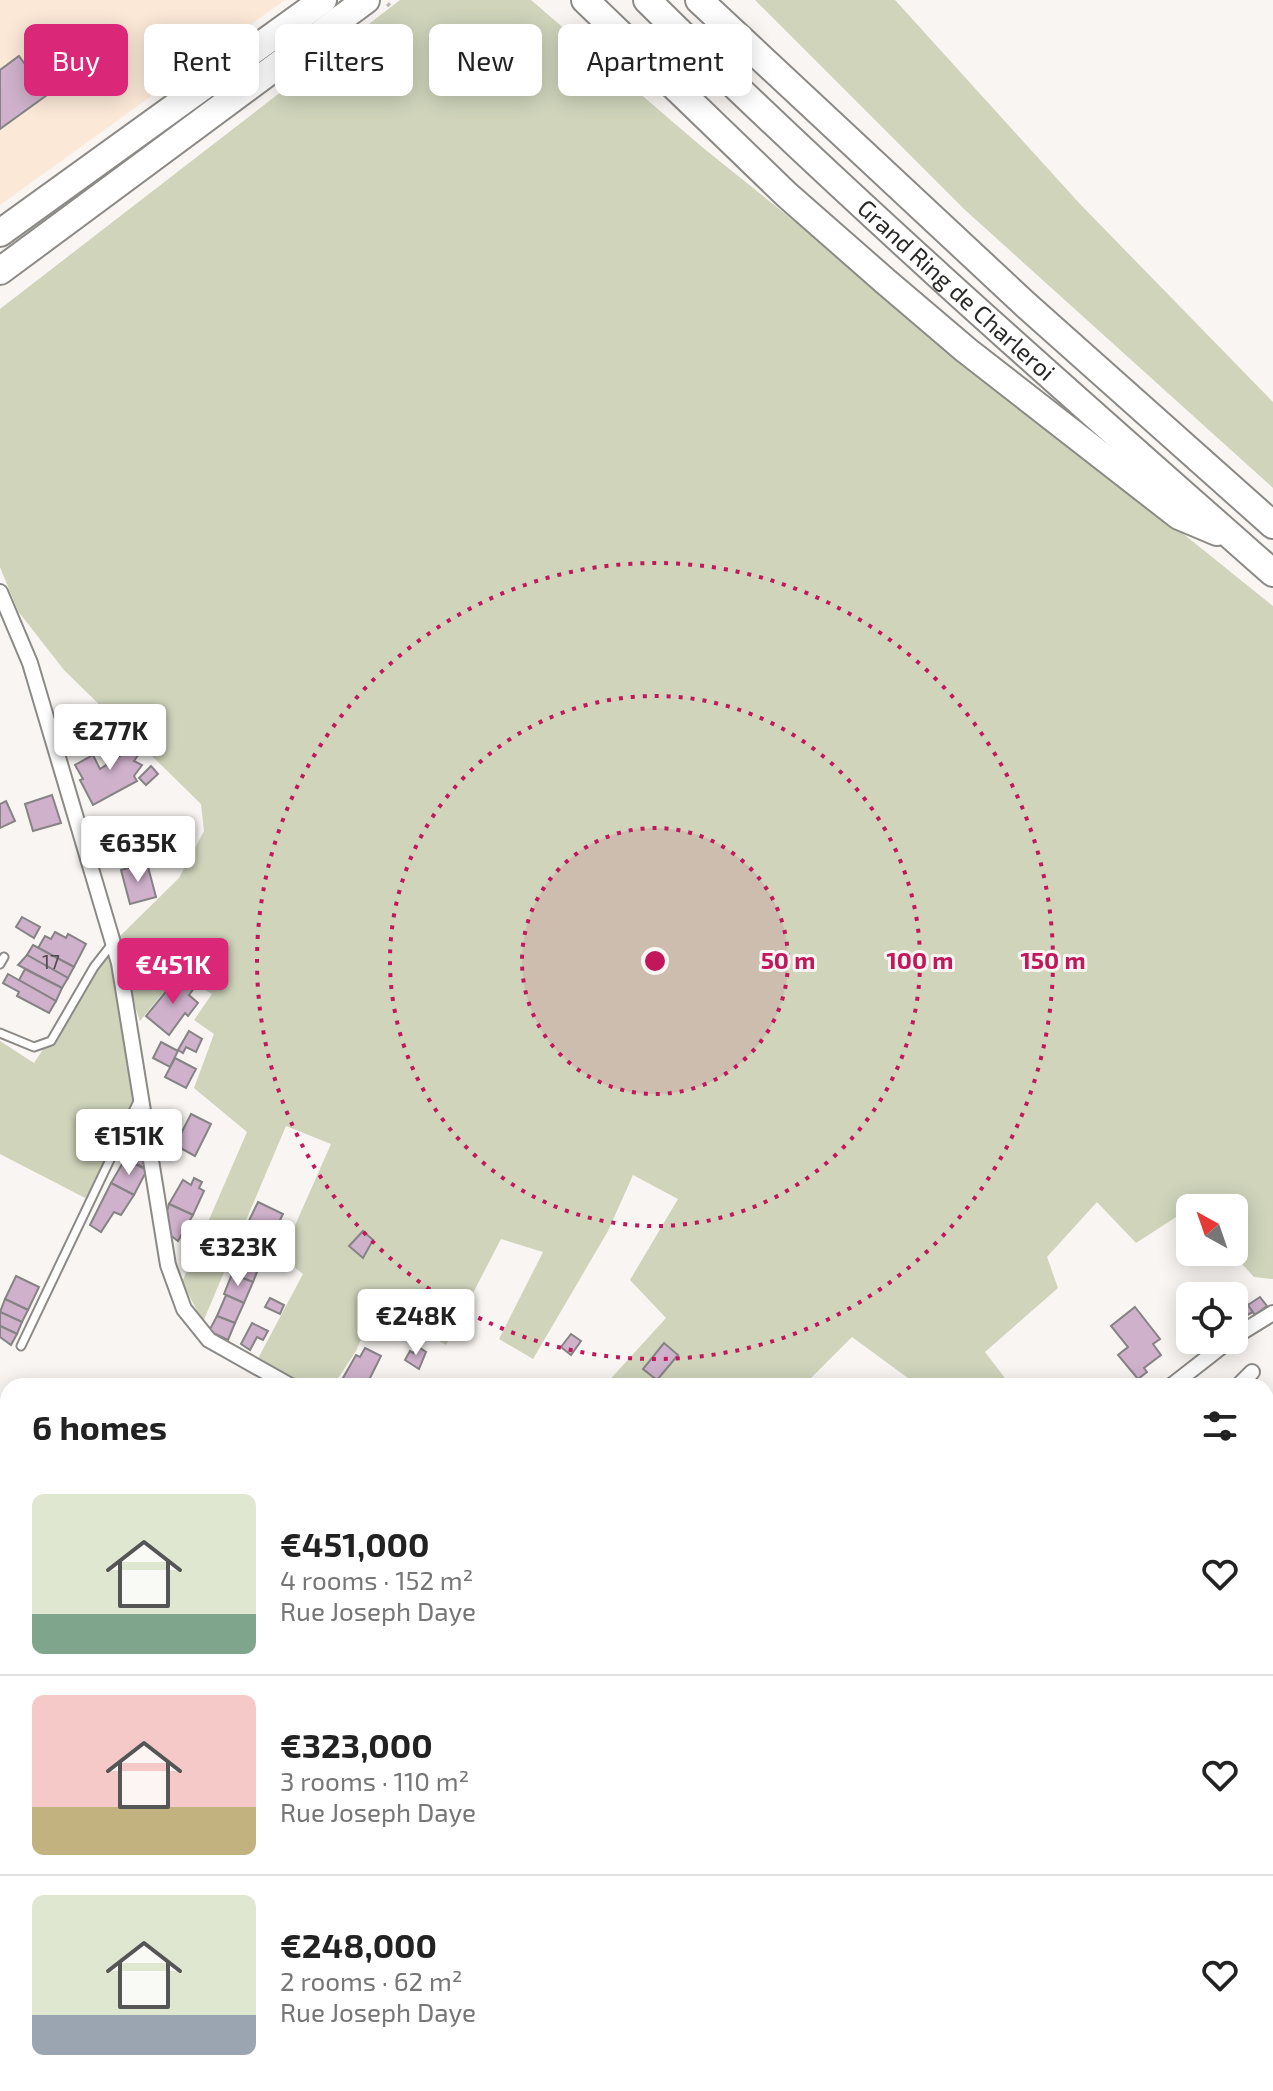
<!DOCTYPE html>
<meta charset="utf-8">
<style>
:root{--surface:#fff;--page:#f2f2f2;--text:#222;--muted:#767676;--line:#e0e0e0;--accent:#db2777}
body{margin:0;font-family:"Exo 2",sans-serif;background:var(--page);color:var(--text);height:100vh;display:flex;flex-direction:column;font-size:30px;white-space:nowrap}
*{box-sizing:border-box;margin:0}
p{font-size:26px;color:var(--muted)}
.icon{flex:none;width:44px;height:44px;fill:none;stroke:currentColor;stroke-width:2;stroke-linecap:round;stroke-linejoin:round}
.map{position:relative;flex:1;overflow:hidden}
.drawer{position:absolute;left:0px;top:1378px;width:1274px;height:714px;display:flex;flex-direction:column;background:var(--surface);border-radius:24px 24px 0 0;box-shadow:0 4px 20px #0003}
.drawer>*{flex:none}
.guide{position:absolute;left:24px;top:24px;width:800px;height:72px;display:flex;gap:16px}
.needle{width:52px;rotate:320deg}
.fabs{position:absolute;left:1176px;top:1194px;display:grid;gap:16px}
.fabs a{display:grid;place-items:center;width:72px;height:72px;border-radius:12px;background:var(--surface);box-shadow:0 4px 20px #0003;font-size:40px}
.price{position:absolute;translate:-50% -68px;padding:0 18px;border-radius:8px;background:#fff;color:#222;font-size:26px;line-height:52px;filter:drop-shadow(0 2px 4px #0008)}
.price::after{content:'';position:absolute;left:50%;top:48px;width:24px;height:18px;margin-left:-12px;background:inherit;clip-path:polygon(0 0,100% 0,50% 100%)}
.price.active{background:var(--accent);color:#fff}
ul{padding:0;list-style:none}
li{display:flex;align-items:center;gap:24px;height:200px;padding:0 32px}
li+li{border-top:2px solid var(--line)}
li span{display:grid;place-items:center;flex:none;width:224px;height:160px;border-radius:12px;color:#555}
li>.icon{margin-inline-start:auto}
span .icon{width:96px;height:96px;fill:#fffc;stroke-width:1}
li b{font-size:34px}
h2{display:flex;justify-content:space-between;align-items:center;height:96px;padding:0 32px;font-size:34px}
.pill{padding:0 28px;border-radius:12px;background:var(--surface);box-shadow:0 4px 20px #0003;font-size:28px;line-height:72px}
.pill.active{background:var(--accent);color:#fff}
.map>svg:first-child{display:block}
.industrial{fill:#fbe8d7}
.green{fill:#cfd4bb}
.building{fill:#cfb1cb;stroke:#868385;stroke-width:2}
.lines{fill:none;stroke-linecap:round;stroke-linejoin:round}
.lane-casing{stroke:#8c8a87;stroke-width:11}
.street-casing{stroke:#8c8a87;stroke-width:18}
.highway-casing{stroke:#8c8a87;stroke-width:30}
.path{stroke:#b8b6b3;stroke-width:3;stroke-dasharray:4 6;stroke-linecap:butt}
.lane{stroke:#fff;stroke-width:7}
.street{stroke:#fff;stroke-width:14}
.highway{stroke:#fff;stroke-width:26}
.ring{fill:none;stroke:#c2185b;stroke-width:4;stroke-dasharray:4 8}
.labels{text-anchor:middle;stroke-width:6;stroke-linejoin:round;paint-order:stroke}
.number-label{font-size:20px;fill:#524a50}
.street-label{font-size:24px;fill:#292827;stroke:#f8f5f2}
.centre{fill:#c2185b;stroke:#f8f5f2;stroke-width:4}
.ring-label{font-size:24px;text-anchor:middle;font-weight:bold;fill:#c2185b;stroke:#f8f5f2;stroke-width:6;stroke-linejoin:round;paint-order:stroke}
</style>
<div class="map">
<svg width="1273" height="2091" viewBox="0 0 1273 2091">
<rect width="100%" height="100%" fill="#f8f5f2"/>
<path class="industrial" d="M0 0H285L0 205Z"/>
<g class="green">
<path d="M400 0H531L702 147 1273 606V1279L1254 1277 1231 1252H1234V1208H1190L1136 1243 1097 1202 1047 1257 1058 1288 985 1352 1011 1386H907L912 1381 852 1337 803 1386H604L666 1318 630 1280 678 1199 633 1175 608 1231 533 1359 499 1339 543 1252 501 1239 446 1345 376 1304 356 1351 333 1386H291L254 1366 303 1274 281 1257 331 1144 286 1126 203 1322 182 1282 247 1132 194 1088 214 1034 194 1020 212 994 178 974 140 1021 116 951 141 1095 91 1201 0 1154V1041L34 1063 113 943 179 878 204 831 201 804 64 670 18 611 0 567V309Z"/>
<path d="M755 0H895L1080 204 1273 402V488L964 209Z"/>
</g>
<g class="building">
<path d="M19 56 47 95 0 129V70Z"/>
<path d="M119 730 141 751 134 761 142 765 134 776 137 781 93 805 80 780 83 779 75 765 93 755 100 769 120 756 126 747 114 734Z"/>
<path d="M151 766 158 774 146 785 139 778Z"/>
<path d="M52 795 61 823 33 831 25 804Z"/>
<path d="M6 801 15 821 0 828V804Z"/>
<path d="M147 863 156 897 130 904 121 870Z"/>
<path d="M22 917 40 927 34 938 16 927Z"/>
<path d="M55 932 66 938 68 934 86 944 74 967 38 948 45 936 51 939Z"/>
<path d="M33 945 74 967 68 978 27 955Z"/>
<path d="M27 955 68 978 62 988 18 965Z"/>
<path d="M25 969 62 988 56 1001 19 980Z"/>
<path d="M8 974 56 1001 49 1013 17 996 19 992 3 983Z"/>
<path d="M177 978 182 981 185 978 195 987 189 995 198 1003 188 1016 185 1013 169 1035 146 1016Z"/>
<path d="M189 1031 202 1039 196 1052 186 1047 183 1053 178 1050Z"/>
<path d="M161 1042 178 1051 170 1067 153 1058Z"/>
<path d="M175 1058 196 1069 186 1088 165 1077Z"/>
<path d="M191 1114 211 1124 195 1156 175 1145Z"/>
<path d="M131 1140 147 1149 146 1169 121 1156Z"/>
<path d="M125 1159 147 1170 134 1195 111 1183Z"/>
<path d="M194 1178 202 1182 199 1188 204 1191 193 1215 169 1204 183 1180 191 1185Z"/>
<path d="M111 1183 134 1195 121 1215 114 1212 101 1232 90 1225Z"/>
<path d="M258 1202 283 1214 260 1261 240 1253 248 1236 243 1233Z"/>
<path d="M169 1204 193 1215 178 1241 170 1235 167 1211Z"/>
<path d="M363 1231 373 1240 363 1258 349 1246Z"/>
<path d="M240 1253 261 1262 253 1282 232 1274Z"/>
<path d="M232 1274 253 1282 244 1303 224 1294Z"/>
<path d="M16 1276 39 1287 28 1310 5 1299Z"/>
<path d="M226 1295 244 1303 235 1323 217 1316Z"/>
<path d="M1242 1295 1253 1312 1234 1322V1299Z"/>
<path d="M1260 1297 1267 1306 1255 1315 1248 1305Z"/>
<path d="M270 1298 284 1305 280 1314 265 1307Z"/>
<path d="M5 1299 28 1310 22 1322 0 1312Z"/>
<path d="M1135 1307 1160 1339 1153 1344 1161 1355 1144 1368 1147 1372 1138 1379 1118 1355 1128 1347 1111 1326Z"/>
<path d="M0 1312 22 1322 17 1334 0 1326Z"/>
<path d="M217 1316 235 1323 228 1340 209 1331Z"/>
<path d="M252 1323 268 1331 263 1340 257 1337 250 1350 241 1344Z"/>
<path d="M0 1326 17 1334 11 1345 0 1337Z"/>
<path d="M571 1334 581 1341 571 1355 561 1347Z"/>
<path d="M664 1343 678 1355 657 1380 643 1369Z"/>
<path d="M417 1346 426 1352 419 1369 405 1360 410 1351 413 1353Z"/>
<path d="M365 1348 381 1356 366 1386H356L343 1378 356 1355 360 1357Z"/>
<path d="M1266 1413 1269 1423 1273 1421V1445L1266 1447Z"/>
<path d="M1273 1475V1499L1266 1501V1476Z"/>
<path d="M838 2084H864L867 2091H841Z"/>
<path d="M937 2084H956L959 2091H923Z"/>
<path d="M1144 2084H1175L1177 2089 1186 2085 1188 2091H1133Z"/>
</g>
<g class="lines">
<g class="lane-casing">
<g id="lane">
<path d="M0 964 4 957"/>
<path d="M0 1033 34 1047 51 1041 94 967 112 944"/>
<path d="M21 1346 139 1099"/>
</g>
</g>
<g class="street-casing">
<g id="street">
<path d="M0 592 30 663 119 963 168 1265 184 1309 209 1340 291 1386"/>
<path d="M1234 1337 1273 1313"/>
<path d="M1171 1386 1230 1340"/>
<path d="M1238 1386 1252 1372"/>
<path d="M1266 1616 1273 1635"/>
<path d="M890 2084 894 2091"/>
<path d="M729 2091 733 2084"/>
<path d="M1116 2091 1128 2084"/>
</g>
</g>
<g class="highway-casing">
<g id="highway">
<path d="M585 0 787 195 885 281 966 350 1179 516 1217 532"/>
<path id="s1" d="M647 0C848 199 1061 386 1273 573"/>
<path d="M699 0 1026 305 1273 525"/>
<path d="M0 233 323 0"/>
<path d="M0 271 366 0"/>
</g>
</g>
<path class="path" d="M387 6 394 0"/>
<use href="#lane" class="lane"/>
<use href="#street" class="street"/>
<use href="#highway" class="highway"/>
</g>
<circle cx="655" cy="961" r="133" fill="#c2185b" fill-opacity=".12"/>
<g class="ring">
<circle cx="655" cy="961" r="133"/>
<circle cx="655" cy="961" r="265"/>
<circle cx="655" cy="961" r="398"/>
</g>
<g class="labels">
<g class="number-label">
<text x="51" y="969">17</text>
</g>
<g class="street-label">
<text dy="8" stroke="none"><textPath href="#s1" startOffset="424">Grand Ring de Charleroi</textPath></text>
</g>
</g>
<circle cx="655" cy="961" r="12" class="centre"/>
<g class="ring-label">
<text x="788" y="969">50 m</text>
<text x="920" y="969">100 m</text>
<text x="1053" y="969">150 m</text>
</g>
</svg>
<div class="fabs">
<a><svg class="needle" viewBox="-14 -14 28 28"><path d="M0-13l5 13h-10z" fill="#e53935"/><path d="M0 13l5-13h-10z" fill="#767676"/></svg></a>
<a><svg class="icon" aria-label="locate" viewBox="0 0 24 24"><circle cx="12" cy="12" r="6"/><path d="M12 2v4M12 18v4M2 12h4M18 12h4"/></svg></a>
</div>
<b class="price" style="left:110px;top:772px">€277K</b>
<b class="price" style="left:138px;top:884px">€635K</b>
<b class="price active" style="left:173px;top:1006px">€451K</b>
<b class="price" style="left:129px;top:1177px">€151K</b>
<b class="price" style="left:238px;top:1288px">€323K</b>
<b class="price" style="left:416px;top:1357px">€248K</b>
<div class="guide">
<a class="pill active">Buy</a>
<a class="pill">Rent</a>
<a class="pill">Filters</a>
<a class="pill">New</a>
<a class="pill">Apartment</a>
</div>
<section class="drawer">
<h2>6 homes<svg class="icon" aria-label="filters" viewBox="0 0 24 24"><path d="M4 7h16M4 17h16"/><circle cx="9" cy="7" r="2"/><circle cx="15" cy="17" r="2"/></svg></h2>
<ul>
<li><span style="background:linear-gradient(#dfe7d0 75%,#7fa58c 0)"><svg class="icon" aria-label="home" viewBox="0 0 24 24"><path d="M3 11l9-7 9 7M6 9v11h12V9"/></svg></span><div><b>€451,000</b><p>4 rooms · 152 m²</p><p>Rue Joseph Daye</p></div><svg class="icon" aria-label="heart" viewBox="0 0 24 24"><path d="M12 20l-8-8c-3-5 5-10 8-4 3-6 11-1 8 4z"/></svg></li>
<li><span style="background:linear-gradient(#f6c9c9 70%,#c2b280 0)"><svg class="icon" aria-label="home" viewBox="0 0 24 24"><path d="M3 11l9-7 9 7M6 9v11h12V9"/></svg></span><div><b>€323,000</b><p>3 rooms · 110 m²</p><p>Rue Joseph Daye</p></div><svg class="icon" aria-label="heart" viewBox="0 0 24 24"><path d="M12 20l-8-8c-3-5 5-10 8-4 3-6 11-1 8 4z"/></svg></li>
<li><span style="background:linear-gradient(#dfe7d0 75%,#9aa5b1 0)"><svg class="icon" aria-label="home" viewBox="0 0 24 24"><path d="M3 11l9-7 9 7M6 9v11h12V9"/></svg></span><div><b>€248,000</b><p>2 rooms · 62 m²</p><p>Rue Joseph Daye</p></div><svg class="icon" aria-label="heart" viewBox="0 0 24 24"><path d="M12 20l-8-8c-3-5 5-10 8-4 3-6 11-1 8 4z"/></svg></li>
</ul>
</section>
</div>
